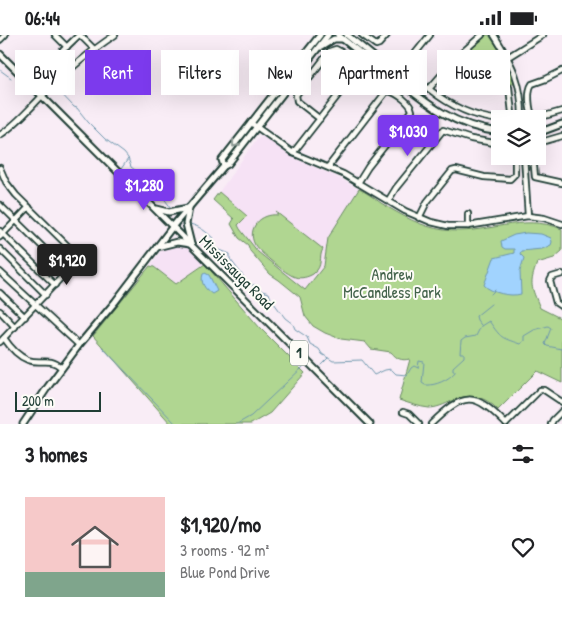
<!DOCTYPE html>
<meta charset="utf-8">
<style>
:root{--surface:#fff;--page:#f6f6f6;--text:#202124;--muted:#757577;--line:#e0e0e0;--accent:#7c3aed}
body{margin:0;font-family:"Patrick Hand",sans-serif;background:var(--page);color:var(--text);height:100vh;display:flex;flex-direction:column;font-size:19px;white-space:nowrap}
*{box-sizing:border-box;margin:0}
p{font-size:16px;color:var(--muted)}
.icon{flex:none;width:28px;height:28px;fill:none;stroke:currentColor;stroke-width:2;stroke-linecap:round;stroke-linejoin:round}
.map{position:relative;height:389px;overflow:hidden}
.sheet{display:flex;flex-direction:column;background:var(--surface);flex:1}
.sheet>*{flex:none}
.guide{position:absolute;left:15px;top:15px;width:532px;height:45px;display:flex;gap:10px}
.controls{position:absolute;left:491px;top:75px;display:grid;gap:10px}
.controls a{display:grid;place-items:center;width:55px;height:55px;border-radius:0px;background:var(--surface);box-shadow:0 5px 20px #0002;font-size:25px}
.scale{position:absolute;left:15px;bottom:12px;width:86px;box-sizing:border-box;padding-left:5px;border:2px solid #1f3d34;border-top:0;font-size:14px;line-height:18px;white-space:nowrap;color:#1f3d34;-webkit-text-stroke:4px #fdfcf7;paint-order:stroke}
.price{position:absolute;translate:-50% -42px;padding:0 11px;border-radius:5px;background:var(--accent);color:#fff;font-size:16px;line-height:32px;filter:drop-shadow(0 1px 2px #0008)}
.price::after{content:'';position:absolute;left:50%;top:30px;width:15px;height:11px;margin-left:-8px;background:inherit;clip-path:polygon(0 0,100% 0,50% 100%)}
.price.active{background:#222;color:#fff}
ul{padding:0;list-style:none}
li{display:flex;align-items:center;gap:15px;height:125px;padding:0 25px}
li+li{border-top:1px solid var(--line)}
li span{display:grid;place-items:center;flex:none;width:140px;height:100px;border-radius:0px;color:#555}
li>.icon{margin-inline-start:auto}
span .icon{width:60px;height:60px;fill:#fffc;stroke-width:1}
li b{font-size:21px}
h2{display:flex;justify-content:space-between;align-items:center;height:60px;padding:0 25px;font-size:21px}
.pill{padding:0 18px;border-radius:0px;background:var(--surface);box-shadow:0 5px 20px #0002;font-size:18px;line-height:45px}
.pill.active{background:var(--accent);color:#fff}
.status{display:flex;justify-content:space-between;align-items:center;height:35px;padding:0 25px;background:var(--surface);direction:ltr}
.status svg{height:14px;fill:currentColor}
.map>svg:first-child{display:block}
.built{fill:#f6e2f5}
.green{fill:#b0d691;stroke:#688a62}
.water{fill:#a1d3fe;stroke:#6d97ad}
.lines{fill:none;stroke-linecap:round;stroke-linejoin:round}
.stream{stroke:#6d97ad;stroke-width:1}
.minor-casing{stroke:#1f3d34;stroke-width:8}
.major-casing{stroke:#1f3d34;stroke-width:9}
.minor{stroke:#fdfcf7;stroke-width:4.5}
.major{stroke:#fdfcf7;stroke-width:5}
.oneway{stroke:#8e9c96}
.labels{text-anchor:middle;stroke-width:4;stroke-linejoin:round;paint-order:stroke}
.shield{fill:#fdfcf7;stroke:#62766e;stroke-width:1}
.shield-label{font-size:15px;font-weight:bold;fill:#1f3d34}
.street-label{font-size:16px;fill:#1f3d34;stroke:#fdfcf7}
.park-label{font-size:16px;fill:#43634b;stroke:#fdfcf7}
</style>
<div class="status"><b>06:44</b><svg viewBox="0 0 49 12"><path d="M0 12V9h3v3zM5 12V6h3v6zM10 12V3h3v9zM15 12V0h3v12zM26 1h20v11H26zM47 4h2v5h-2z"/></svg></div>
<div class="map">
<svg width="562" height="389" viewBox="0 0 562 389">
<rect width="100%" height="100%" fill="#f9edf6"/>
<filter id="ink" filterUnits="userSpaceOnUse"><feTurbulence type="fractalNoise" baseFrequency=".02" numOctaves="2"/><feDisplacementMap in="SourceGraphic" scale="10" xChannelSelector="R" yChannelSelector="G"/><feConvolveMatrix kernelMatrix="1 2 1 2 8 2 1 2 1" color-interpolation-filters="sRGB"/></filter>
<g filter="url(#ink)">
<g class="built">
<path d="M262 101 293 123 333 140 359 154 328 203 324 231 305 255 258 217 238 190 246 181 219 157 256 105Z"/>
<path d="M168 207H181L205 229 176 249 154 232 150 231Z"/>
</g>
<g class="green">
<path d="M485 0H489L506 25 514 48C493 50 474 40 457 29L456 25Z"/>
<path d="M359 154C366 157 374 163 381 168 401 180 421 192 444 195 486 201 521 177 562 194V216L554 223 537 228C529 250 531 251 540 273L562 284V348L537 336 498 375C485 361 469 357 452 366 445 369 437 373 429 373 419 372 408 368 399 365L410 324C401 326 397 324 391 317L371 314 365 307 341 304 325 298 313 291 305 281 300 262 279 245 270 239 250 216 248 210 239 203 231 189 234 184 213 165 219 157 247 181 238 190 240 194 258 217 305 255 324 231 328 203Z"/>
<path d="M276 177 323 214C318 222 324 231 313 239 308 242 301 244 295 242 286 239 259 217 255 210 246 193 261 178 278 180Z"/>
<path d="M205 229 260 293 305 338 270 378 251 389H171L93 301 150 231 154 232 176 249Z"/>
</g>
<g class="water">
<path d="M526 198 541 199 551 203 552 207 551 210 542 214 521 216 520 219 524 223 520 236 521 259C511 262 491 258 484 250L494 223 514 218V214H505L502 212 501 206 514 200Z"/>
<path d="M205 238 209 240 217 256 212 259C205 254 200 248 203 239Z"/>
</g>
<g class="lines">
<g class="stream">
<path d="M0 35 11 43"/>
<path d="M44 40 52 49"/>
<path d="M55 52 74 72 77 73 88 87 105 104 124 118 128 123 131 132 139 138 144 148 163 162 171 173"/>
<path d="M121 134 128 124"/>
<path d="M190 189C201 192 205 196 213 203L207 210 230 219V224L250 250H255L262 256 269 258 271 264 285 283 293 289 295 294 307 302 310 309 319 314 322 319 333 326 362 325 374 340 385 335 391 334 396 339 407 340 411 333 414 331 418 333 419 326 424 327 422 348 425 350C435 351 449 345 456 336H453V332L464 322V318H460L461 306 465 303 476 301 481 291 489 286C502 304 500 302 520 309L524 306V301L534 295 548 291 551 293 545 309 547 311 562 314"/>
<path d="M491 259 495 255"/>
<path d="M481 290 477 285 476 281 491 269"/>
<path d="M102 312 176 389"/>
<path d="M321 330 328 323"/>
<path d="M237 389 251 381 304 331"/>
</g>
<g class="minor-casing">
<g id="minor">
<path d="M55 0 67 12"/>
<path d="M80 0 94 14"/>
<path d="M362 0 376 10 379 9 387 0"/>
<path d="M430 0 405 31 407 37 429 54 455 24 482 0"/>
<path d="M494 0C513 30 522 47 522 84"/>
<path d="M0 5 5 0"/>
<path d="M508 22 543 0"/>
<path d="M55 23 79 0"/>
<path d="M451 27 465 37 480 44 509 52 512 78 509 84"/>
<path d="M562 36 546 44 532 49C527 56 529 75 533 82H541L562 76"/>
<path d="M429 54C450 71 473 82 500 85"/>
<path d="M251 88 293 118 343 139 405 176 431 187 448 191H468L528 181 544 183 562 189"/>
<path d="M0 100C17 89 29 74 43 60 65 38 89 17 115 0"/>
<path d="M538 108 562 101"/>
<path d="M293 118 357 36C359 27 344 18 336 14L330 16 296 60 297 66 320 84"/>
<path d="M524 121 528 181"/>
<path d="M533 121 535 142 562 148"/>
<path d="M328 132 386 57 389 56C397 58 411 68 412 76L368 132 358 148"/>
<path d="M0 133 6 147 16 160 78 221 76 227 0 307"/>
<path d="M388 166 396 153 443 95 471 104 500 109"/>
<path d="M0 170 67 236"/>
<path d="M468 179V191"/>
<path d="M419 183 427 167 452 136 456 135 484 142 510 144 515 139V121"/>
<path d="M0 196 55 250"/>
<path d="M0 202 29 172"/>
<path d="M0 214 46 260"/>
<path d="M0 237 79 310"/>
<path d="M562 239 552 242 550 246 556 268 562 272"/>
<path d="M0 258 25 282"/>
<path d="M0 276 15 292"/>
<path d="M4 303C10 312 17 321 28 325 42 330 48 321 62 333"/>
<path d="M403 377 409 379 419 389"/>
<path d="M431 389C464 357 474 356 506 389"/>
<path d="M506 389 540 355H544L562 367"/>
<path d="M551 389 553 385 562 376"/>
</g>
</g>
<g class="major-casing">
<g id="major">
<path d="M338 0 375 30 380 31C419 62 448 91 500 97"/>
<path d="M347 0 379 26 380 31"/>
<path d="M321 12 334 4H342"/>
<path d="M0 19 370 389"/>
<path d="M538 94 541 93 545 95"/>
<path d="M538 98 562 89"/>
<path d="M224 131 222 125 320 0"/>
<path d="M189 173 186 189 191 209"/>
<path d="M157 174 169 177 188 173"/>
<path d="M157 212 177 207 190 209"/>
<path d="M23 389 47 353 79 310 115 267 173 191 224 131 228 129 328 0"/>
</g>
</g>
<use href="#minor" class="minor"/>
<use href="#major" class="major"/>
</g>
<defs><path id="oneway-chevron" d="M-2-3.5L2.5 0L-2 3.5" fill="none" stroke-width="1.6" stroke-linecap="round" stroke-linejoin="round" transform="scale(1.25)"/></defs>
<use class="oneway" href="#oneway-chevron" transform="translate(235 109) rotate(128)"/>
</g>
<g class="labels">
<rect class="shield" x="290" y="305.5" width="18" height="25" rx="4"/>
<g class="shield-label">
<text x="299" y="323">1</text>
</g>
<g class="street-label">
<text transform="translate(237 237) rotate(45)" y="6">Mississauga Road</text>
</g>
<g class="park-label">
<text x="392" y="245">Andrew<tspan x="392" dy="18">McCandless Park</tspan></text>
</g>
</g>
</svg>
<div class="controls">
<a><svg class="icon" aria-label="layers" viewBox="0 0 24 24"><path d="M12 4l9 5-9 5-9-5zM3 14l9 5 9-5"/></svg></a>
</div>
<div class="scale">200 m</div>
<b class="price" style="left:408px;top:122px">$1,030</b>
<b class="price" style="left:144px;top:176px">$1,280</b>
<b class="price active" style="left:67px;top:251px">$1,920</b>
<div class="guide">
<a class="pill">Buy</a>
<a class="pill active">Rent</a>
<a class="pill">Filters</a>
<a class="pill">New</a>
<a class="pill">Apartment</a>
<a class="pill">House</a>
</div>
</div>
<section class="sheet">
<h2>3 homes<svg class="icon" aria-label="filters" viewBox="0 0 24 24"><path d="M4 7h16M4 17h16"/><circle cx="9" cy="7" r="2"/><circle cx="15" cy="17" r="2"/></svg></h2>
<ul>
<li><span style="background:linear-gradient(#f6c9c9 75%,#7fa58c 0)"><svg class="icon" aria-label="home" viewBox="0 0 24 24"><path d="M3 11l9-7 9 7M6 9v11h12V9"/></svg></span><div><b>$1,920/mo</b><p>3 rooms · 92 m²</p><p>Blue Pond Drive</p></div><svg class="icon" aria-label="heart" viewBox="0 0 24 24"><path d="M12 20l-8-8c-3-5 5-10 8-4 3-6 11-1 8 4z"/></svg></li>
</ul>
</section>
